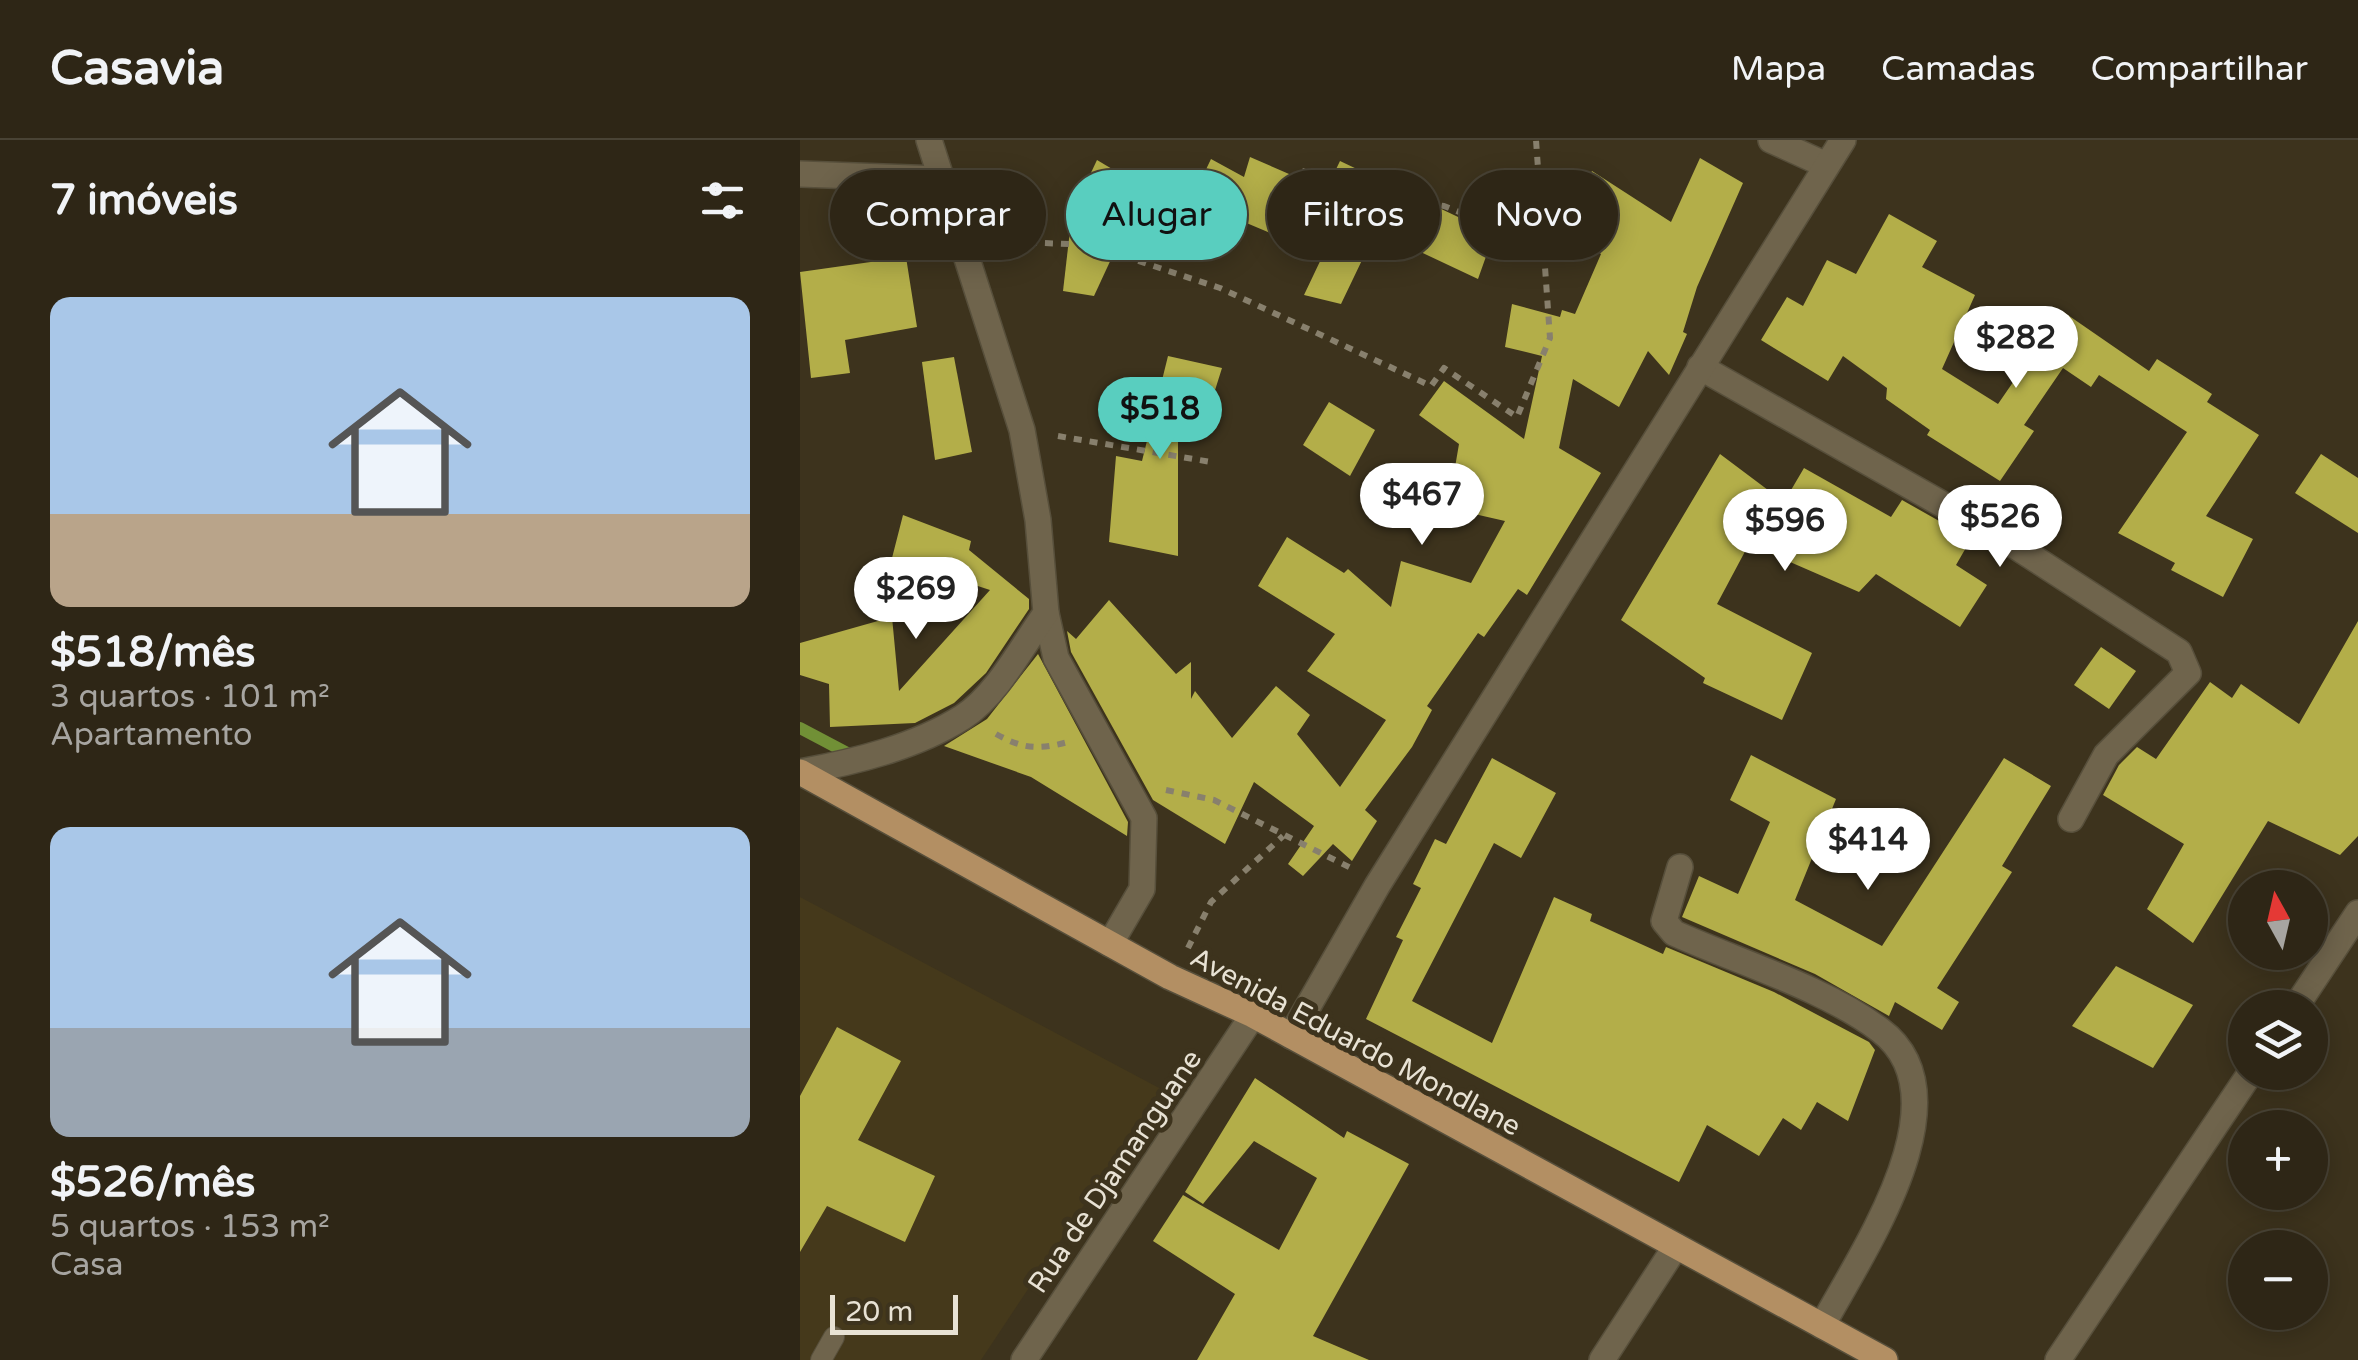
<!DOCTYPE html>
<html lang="pt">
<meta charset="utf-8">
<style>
:root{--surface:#2e2616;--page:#3a3223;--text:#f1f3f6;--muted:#a7a5a1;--line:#494335;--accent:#59cebf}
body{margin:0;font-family:"Varela Round",sans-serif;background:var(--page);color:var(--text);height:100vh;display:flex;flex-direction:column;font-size:38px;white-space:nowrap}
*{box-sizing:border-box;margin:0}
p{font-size:32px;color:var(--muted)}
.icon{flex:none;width:55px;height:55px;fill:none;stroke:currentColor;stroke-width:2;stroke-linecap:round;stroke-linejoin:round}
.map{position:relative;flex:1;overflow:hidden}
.drawer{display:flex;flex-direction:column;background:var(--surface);width:800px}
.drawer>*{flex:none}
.hud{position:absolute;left:30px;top:30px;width:950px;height:90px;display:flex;gap:20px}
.needle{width:65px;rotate:352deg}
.controls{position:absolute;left:1428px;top:730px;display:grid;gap:20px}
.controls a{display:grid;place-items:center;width:100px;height:100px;border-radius:50%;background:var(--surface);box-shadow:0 5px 25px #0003,0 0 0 2px var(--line);font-size:50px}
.scale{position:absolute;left:30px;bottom:25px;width:128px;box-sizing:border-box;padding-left:10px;border:5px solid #e8e2d4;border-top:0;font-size:28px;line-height:35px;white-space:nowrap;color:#e8e2d4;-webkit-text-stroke:8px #3d331d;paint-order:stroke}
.price{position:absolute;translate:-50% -85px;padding:0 22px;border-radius:35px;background:#fff;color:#222;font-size:32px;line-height:65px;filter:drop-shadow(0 2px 5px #0008)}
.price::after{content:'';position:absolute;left:50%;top:60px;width:30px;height:22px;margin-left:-15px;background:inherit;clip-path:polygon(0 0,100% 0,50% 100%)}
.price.on{background:var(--accent);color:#111}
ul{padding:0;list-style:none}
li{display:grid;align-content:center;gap:20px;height:530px;padding:0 50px}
li span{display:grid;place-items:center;height:310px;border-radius:20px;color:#555}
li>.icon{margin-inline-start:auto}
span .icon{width:180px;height:180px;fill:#fffc;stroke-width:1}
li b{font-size:42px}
h2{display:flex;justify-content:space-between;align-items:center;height:120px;padding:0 50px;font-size:42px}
.tag{padding:0 35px;border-radius:45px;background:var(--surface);box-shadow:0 5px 25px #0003,0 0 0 2px var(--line);font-size:35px;line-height:90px}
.tag.on{background:var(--accent);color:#111}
header{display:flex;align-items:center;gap:60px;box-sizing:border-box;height:140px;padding:0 50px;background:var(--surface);border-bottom:2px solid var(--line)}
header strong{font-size:48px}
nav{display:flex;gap:55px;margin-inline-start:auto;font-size:35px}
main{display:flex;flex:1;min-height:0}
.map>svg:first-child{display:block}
.built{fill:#45391b}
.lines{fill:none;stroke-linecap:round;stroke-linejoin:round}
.stream{stroke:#719036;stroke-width:12}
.building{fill:#b3ae49}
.service-casing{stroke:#574f3b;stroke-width:22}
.minor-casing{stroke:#574f3b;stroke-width:28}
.tertiary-casing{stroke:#574f3b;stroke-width:28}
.primary-casing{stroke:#574f3b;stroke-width:28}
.path{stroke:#88806d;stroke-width:6;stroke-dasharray:8 8;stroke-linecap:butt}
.service{stroke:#6f644c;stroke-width:20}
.minor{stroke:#6f644c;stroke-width:25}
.tertiary{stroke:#6f644c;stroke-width:25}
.primary{stroke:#b38f63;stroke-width:25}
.labels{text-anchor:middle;stroke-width:10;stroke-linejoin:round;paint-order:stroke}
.street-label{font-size:28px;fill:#e8e2d4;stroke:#3d331d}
</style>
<header>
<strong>Casavia</strong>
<nav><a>Mapa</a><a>Camadas</a><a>Compartilhar</a></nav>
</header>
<main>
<section class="drawer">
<h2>7 imóveis<svg class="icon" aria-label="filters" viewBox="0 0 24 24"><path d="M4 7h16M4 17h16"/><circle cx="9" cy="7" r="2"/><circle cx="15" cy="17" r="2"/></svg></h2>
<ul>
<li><span style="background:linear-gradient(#a9c7e8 70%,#b9a48a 0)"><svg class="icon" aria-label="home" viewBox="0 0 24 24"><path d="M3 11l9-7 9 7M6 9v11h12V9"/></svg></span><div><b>$518/mês</b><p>3 quartos · 101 m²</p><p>Apartamento</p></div></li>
<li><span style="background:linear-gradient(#a9c7e8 65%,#9aa5b1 0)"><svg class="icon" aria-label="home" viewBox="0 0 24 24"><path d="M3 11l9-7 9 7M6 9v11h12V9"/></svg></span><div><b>$526/mês</b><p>5 quartos · 153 m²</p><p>Casa</p></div></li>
</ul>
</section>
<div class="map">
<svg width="1558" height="1220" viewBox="0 0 1558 1220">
<rect width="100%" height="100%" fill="#3d331d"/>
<path class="built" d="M0 757 361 949 181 1220H0Z"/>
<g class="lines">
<path class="stream" d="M0 588 53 616"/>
</g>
<g class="building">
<path d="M450 17 526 50 540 21 694 94 678 139 576 91 541 164 504 155 523 115 437 79 433 92 388 67 411 19 444 37Z"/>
<path d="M900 18 943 43 897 147 883 192 887 194 869 235 848 211 819 267 773 239 759 308 801 333 727 455 718 449 684 497 678 493 627 566 632 570 612 607 565 670 577 681 552 721 533 704 503 736 488 724 514 686 454 642 425 704 353 660 271 512 267 491 276 499 309 460 376 534 391 522V559L395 551 432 598 476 546 510 575 497 594 540 647 586 580 507 531 535 494 458 446 487 397 544 433 548 429 591 467 601 421 671 443 705 381 648 368 659 304 619 275 644 241 724 299 742 216 705 207 712 164 760 177 762 170 775 174 801 114 762 88 792 31 871 82Z"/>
<path d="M297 20 344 48 294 156 263 151 272 73Z"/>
<path d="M1089 74 1137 101 1122 127 1175 155 1142 229 1198 264 1262 171 1349 231 1357 219 1412 254 1407 262 1459 295 1406 376 1453 399 1423 457 1371 430 1375 423 1318 393 1387 292 1299 235 1291 247 1263 228 1224 285 1234 291 1200 341 1127 295 1130 290 1086 259 1087 248 1043 216 1028 241 961 200 987 157 1003 166 1027 120 1056 134Z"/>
<path d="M106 117 117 187 45 200 50 233 11 238 0 132Z"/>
<path d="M368 216 422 228 405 282 378 273V416L309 402 316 316 342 321Z"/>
<path d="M154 217 172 312 135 320 122 222Z"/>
<path d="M529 262 575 290 550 336 503 305Z"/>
<path d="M920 314 984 362 1004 328 1091 377 1102 360 1171 399 1156 425 1187 445 1160 487 1076 434 1059 452 949 404 917 464 1012 513 982 580 903 543 905 538 821 480Z"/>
<path d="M1521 314 1558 338V393L1495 353Z"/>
<path d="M103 375 171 401 169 410 229 459V469L186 533 154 563 115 583 30 587 29 544 0 535V503L92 477 99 551 190 450 92 418Z"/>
<path d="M1558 481V696L1540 715 1468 681 1393 803 1347 769 1384 704 1303 655 1319 625 1337 607 1356 619 1410 542 1432 558 1441 544 1499 584Z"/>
<path d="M1301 507 1336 531 1309 569 1274 545Z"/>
<path d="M238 514 328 682 327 696 231 637 144 606 187 579Z"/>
<path d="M951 615 1036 659 995 760 1082 806 1204 618 1251 646 1202 726 1212 732 1137 848 1159 862 1142 890 1095 862 1089 876 1015 834 882 777 899 736 938 754 970 682 930 660Z"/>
<path d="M692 618 756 653 721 718 694 703 612 861 692 903 754 757 792 774 790 781 863 814 866 807 974 852 1069 902 1075 910 1048 981 1017 962 1001 990 983 978 959 1016 907 985 879 1042 566 879 603 800 596 797 621 748 613 744 635 699 646 704Z"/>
<path d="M1316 826 1393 865 1353 928 1272 886Z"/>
<path d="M37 887 101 921 58 1000 135 1036 105 1102 27 1066 0 1112V956Z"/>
<path d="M455 938 544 998 547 991 609 1024 513 1196 569 1220H397L435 1154 353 1101 383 1055 479 1110 517 1038 454 1001 403 1064 385 1052Z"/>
</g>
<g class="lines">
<g class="service-casing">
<path id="service" d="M21 1220 34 1197"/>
</g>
<g class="minor-casing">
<g id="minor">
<path d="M971 0 1026 25"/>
<path d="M0 34 140 39"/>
<path d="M900 227 1209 402 1379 512 1388 533 1306 615 1271 679"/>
<path d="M246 473 256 518 344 678 342 749 310 804"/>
<path d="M0 632C54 622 116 607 163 577 198 554 222 506 246 473L238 380 222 290 129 0"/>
<path d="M880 727 864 781 874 793C938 822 1025 848 1080 890 1170 957 1060 1115 1022 1186"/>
<path d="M491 896 577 746 1043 0"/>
<path d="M224 1220 453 875"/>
<path d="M802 1220 876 1106"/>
</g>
</g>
<g class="tertiary-casing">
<g id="tertiary">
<path d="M1495 868 1558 773"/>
<path d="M1258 1220 1451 932"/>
</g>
</g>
<g class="primary-casing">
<path id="primary" d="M0 632 370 837 453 875 1085 1220"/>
</g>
<g class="path">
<path d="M502 31 590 57 644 66 700 88 743 91"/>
<path d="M197 101 290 105 420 148 631 246 644 228 717 277 750 198 736 0"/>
<path d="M258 296 411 322"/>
<path d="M196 594C223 609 238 610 268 602"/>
<path d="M366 650 414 660 551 728"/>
<path d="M388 808 411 762 483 696"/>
</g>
<use href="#service" class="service"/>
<use href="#minor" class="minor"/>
<use href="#tertiary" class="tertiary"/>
<use href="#primary" class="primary"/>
</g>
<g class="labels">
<g class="street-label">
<text transform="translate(556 901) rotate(28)" y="10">Avenida Eduardo Mondlane</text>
<text transform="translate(314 1031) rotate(-56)" y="10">Rua de Djamanguane</text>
</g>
</g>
</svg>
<div class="controls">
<a><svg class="needle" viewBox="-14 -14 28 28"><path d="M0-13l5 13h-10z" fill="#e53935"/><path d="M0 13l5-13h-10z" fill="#a7a5a1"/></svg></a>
<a><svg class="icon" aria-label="layers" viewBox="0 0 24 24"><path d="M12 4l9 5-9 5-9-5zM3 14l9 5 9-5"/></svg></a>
<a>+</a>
<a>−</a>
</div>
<div class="scale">20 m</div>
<b class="price" style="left:1216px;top:251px">$282</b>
<b class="price on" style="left:360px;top:322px">$518</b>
<b class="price" style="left:622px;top:408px">$467</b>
<b class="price" style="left:1200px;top:430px">$526</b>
<b class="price" style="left:985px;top:434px">$596</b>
<b class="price" style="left:116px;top:502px">$269</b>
<b class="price" style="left:1068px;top:753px">$414</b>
<div class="hud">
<a class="tag">Comprar</a>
<a class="tag on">Alugar</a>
<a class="tag">Filtros</a>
<a class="tag">Novo</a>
</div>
</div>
</main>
